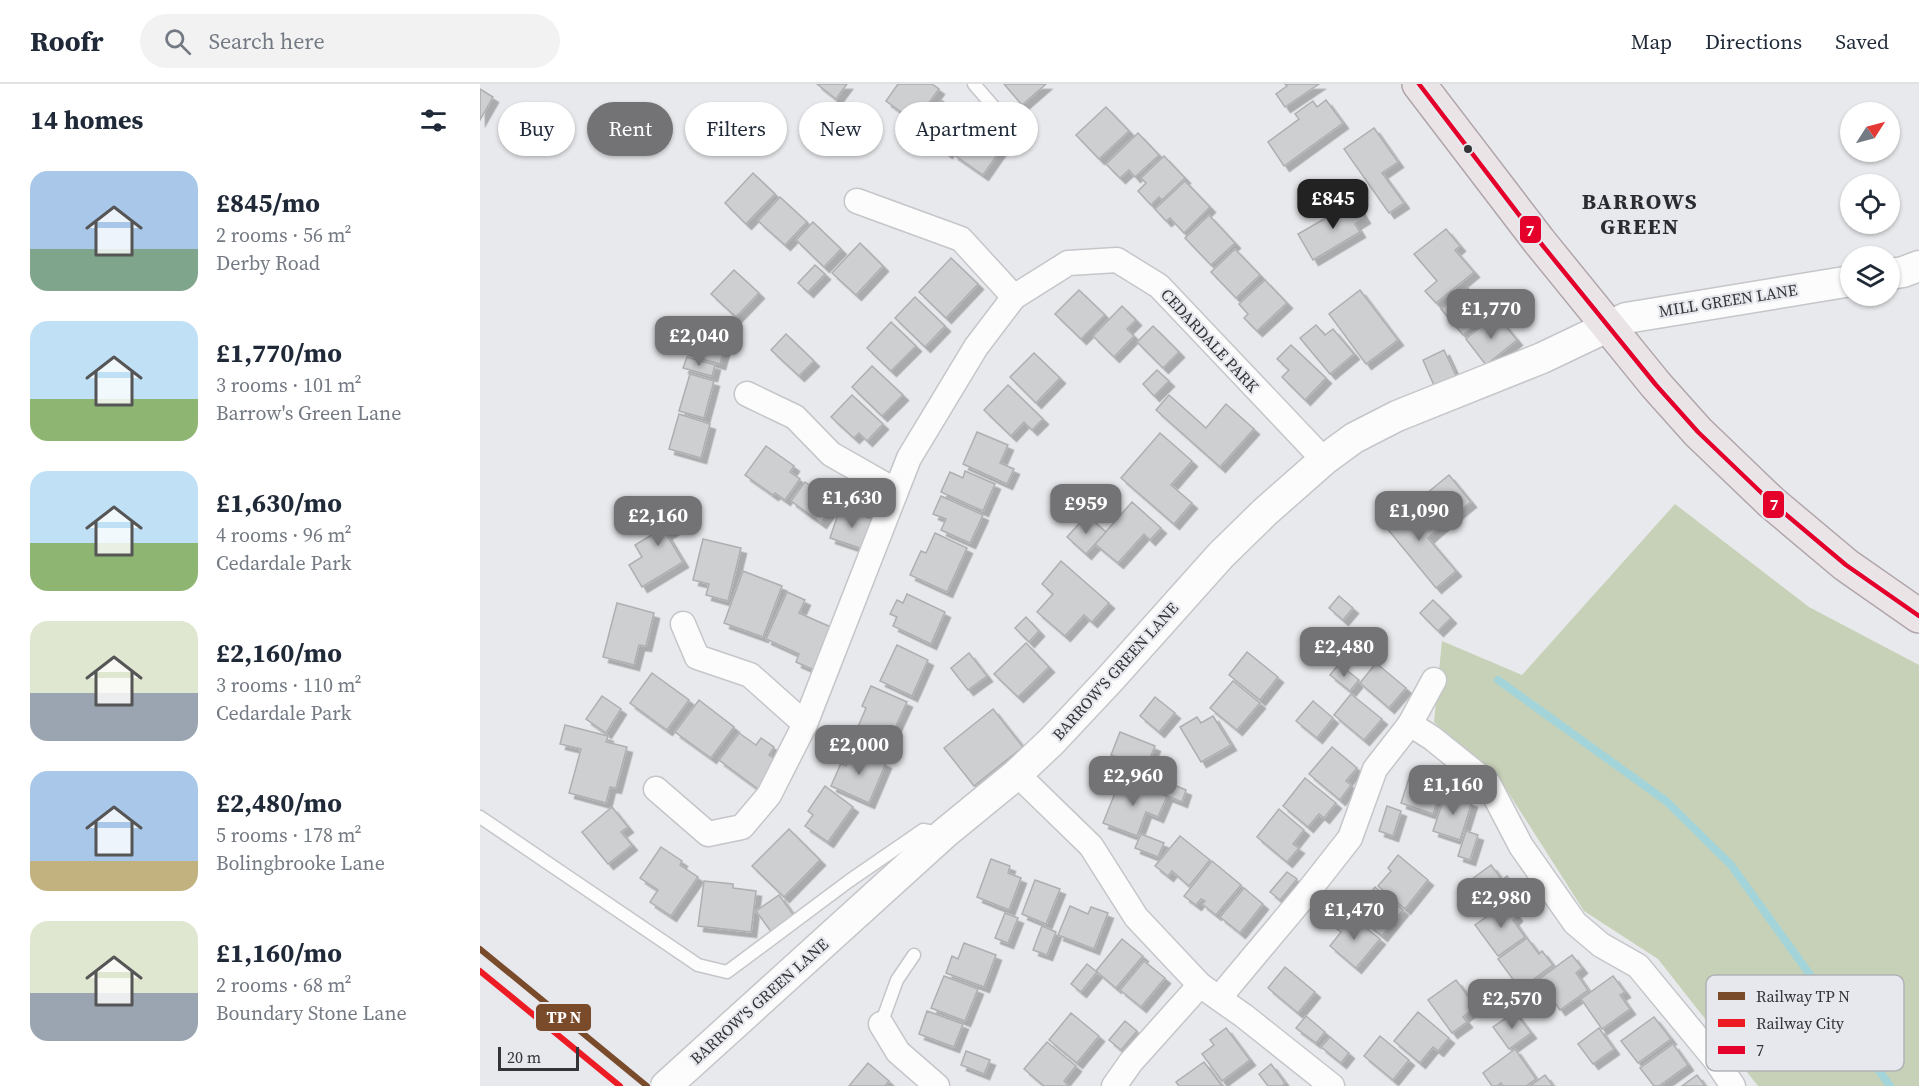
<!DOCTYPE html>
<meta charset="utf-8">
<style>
:root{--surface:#fff;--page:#f2f2f3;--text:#1f2937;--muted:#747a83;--line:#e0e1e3;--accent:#737376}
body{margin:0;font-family:"Source Serif 4",serif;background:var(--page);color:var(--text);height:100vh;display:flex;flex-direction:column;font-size:22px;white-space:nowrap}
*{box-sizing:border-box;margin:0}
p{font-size:20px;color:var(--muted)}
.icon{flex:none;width:33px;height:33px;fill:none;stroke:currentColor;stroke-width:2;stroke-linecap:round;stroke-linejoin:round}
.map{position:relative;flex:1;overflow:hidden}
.side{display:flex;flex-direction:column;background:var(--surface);width:480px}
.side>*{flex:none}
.hud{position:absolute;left:18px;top:18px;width:570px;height:54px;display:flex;gap:12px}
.needle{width:39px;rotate:54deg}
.buttons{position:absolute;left:1360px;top:18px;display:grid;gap:12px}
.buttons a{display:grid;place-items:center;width:60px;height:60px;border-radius:50%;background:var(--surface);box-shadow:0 2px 4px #0004;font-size:30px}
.scale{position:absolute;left:18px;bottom:15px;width:81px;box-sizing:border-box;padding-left:6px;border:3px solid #343437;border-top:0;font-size:16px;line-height:21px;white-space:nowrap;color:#343437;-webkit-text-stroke:4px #e6e8ee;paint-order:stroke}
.price{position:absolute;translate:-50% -51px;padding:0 14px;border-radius:12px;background:var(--accent);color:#fff;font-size:20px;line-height:39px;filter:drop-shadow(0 2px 3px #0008)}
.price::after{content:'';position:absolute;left:50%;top:36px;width:18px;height:14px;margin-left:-9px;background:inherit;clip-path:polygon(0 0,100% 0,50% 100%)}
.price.current{background:#222;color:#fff}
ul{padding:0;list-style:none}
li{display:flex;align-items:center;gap:18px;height:150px;padding:0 30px}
li span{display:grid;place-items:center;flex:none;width:168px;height:120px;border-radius:18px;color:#555}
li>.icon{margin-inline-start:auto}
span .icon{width:72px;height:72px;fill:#fffc;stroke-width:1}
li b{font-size:26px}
h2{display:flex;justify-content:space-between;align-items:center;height:72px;padding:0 30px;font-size:26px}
.chip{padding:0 21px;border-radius:27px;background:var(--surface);box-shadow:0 2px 4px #0004;font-size:21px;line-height:54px}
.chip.current{background:var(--accent);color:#fff}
header{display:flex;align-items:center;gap:36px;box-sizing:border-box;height:84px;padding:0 30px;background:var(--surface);border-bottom:2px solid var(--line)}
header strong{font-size:28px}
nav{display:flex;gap:33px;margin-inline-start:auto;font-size:21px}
.search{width:420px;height:54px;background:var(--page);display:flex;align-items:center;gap:15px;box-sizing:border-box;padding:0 21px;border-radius:33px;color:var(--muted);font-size:22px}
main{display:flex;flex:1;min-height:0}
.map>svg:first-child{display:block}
.green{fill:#c7d1b7}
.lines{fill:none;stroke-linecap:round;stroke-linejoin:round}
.stream{stroke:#a3d4da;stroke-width:8}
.building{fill:#cecfd1;stroke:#afafb2;stroke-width:1.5;filter:url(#shadow)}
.service-casing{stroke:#c5c6c9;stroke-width:15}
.minor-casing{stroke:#c5c6c9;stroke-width:27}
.tertiary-casing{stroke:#c5c6c9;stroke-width:33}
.primary-casing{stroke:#b0a5aa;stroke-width:36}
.service{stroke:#fcfcfc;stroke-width:12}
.minor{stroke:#fcfcfc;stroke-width:24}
.tertiary{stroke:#fcfcfc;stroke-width:30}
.primary{stroke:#ebe4e7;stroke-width:33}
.bus-1-casing{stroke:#e6e8ee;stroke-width:9}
.bus-1{stroke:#e4002b;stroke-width:4.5}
.rail-1-casing{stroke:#e6e8ee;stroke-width:10}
.rail-2-casing{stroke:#e6e8ee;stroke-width:10}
.rail-1{stroke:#7a4b2a;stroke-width:6}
.rail-2{stroke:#ed1c24;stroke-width:6}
.bus-dot{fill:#343437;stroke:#e6e8ee;stroke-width:2}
.labels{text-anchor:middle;stroke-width:4.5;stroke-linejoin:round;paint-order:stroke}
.street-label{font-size:16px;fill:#343437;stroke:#e6e8ee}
.district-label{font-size:22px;font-weight:bold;letter-spacing:1.5px;fill:#2b2c31;stroke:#e6e8ee}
.key{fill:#e6e8ee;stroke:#b1b2b7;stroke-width:1.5}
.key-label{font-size:16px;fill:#343437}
.line-badge{stroke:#e6e8ee;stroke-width:2}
.badge-label{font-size:16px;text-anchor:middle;font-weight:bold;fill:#fff}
</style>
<header>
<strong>Roofr</strong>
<div class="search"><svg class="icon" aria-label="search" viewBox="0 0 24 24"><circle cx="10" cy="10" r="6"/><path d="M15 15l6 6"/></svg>Search here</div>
<nav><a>Map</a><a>Directions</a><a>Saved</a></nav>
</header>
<main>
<section class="side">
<h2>14 homes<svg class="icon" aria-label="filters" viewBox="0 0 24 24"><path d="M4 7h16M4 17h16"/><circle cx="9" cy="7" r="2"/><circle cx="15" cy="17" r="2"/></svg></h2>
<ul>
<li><span style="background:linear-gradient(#a9c7e8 65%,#7fa58c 0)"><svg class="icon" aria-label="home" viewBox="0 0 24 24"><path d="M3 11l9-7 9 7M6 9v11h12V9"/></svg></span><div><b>£845/mo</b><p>2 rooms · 56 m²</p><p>Derby Road</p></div></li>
<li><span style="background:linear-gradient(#bfe0f5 65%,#8fb573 0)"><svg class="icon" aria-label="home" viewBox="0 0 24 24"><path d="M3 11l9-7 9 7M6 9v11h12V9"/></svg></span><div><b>£1,770/mo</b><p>3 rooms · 101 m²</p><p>Barrow's Green Lane</p></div></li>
<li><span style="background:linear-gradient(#bfe0f5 60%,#8fb573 0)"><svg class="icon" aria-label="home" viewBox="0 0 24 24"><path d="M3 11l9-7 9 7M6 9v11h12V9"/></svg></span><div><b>£1,630/mo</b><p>4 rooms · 96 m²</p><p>Cedardale Park</p></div></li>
<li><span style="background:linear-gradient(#dfe7d0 60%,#9aa5b1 0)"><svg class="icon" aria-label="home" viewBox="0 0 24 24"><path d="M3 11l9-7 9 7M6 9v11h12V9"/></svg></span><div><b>£2,160/mo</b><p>3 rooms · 110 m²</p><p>Cedardale Park</p></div></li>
<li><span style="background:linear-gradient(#a9c7e8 75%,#c2b280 0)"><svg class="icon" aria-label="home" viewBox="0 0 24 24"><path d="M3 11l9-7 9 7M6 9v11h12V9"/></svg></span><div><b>£2,480/mo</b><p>5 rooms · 178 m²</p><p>Bolingbrooke Lane</p></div></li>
<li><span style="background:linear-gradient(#dfe7d0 60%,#9aa5b1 0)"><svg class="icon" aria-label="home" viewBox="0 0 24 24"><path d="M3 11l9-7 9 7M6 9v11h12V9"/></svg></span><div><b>£1,160/mo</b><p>2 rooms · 68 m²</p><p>Boundary Stone Lane</p></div></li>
</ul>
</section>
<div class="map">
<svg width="1439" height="1002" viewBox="0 0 1439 1002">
<defs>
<filter id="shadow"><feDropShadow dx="5.5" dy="5.5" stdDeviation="0" flood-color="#0004"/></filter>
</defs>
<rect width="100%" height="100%" fill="#e8e9ec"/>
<path class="green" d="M1195 420 1329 523 1439 581V1002H1278L1178 875 1104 827 1019 694 954 638 962 557 1042 591Z"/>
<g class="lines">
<path class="stream" d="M1018 596 1186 717 1251 781 1410 1002"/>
</g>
<g class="building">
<path d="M337 0H367L356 15Z"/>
<path d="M418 0H452L459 5 435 38 406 17Z"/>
<path d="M524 0H566L542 21Z"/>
<path d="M805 0H839L805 23 796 10 807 2Z"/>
<path d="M0 5 13 13 0 36Z"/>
<path d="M461 16 490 37 467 69 439 48Z"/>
<path d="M846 16 863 39 804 82 788 58 819 35 815 30 833 17 837 23Z"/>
<path d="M626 23 649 47 619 75 596 51Z"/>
<path d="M497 36 512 47 509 50 524 61 503 91 473 70Z"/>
<path d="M894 44 918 78 902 89 924 119 909 129 864 65Z"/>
<path d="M658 49 679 71 655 93 649 86 640 94 626 80Z"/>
<path d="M684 72 705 94 682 116 679 113 671 121 658 107 666 99 661 94Z"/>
<path d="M273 89 295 110 266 140 245 119Z"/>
<path d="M705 97 730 123 704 149 690 134 686 137 675 125Z"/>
<path d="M300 113 327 138 305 161 278 137Z"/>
<path d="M872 113 885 134 875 140 880 148 833 176 818 150 865 123 862 119Z"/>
<path d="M729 131 755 159 731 181 705 154Z"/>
<path d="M333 138 361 165 344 183 316 156Z"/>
<path d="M966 145 980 162 975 166 994 188 956 219 945 207 957 197 934 170Z"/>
<path d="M380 159 403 182 376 211 352 189Z"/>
<path d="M755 165 780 191 756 214 731 188Z"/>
<path d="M471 174 498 200 466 234 439 208Z"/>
<path d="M335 181 345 190 328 208 318 199Z"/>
<path d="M254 186 279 209 256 233 231 210Z"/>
<path d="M785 196 807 219 777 247 764 234 768 230 759 220Z"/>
<path d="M987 203 1009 230 983 251 961 225Z"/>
<path d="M599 206 625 231 601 255 575 230Z"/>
<path d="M880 206 918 256 886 280 849 230Z"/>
<path d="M435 213 465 242 445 263 415 234Z"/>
<path d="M642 222 656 236 647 245 654 252 634 273 613 252Z"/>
<path d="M1012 233 1020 243 1024 240 1037 256 1006 281 986 255Z"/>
<path d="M217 236 250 246 240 280 208 271Z"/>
<path d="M411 238 436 262 411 287 387 264Z"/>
<path d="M836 241 845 251 853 245 874 270 850 290 820 254Z"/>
<path d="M673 242 699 268 683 284 657 258Z"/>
<path d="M306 250 334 277 319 292 291 266Z"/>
<path d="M811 261 846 294 825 316 802 293 809 286 797 275Z"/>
<path d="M964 266 978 296 956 306 943 276Z"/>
<path d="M554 269 580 294 556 319 530 293Z"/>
<path d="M207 273 235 281 232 292 203 284Z"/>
<path d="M392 282 423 311 402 332 372 303Z"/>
<path d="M677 286 689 297 674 312 663 300Z"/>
<path d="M210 290 234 297 224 334 199 327Z"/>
<path d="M528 301 563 335 552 346 544 338 531 352 504 326Z"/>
<path d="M372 311 403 340 387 357 379 349 374 354 351 333Z"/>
<path d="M689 311 726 344 746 320 774 345 740 383 676 326Z"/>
<path d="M199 330 230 340 221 374 189 365Z"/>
<path d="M497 348 528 361 520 379 534 385 527 400 483 380Z"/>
<path d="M680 349 712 377 691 401 712 419 694 440 641 394Z"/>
<path d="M286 362 314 382 310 388 320 395 305 416 295 409 293 411 265 391Z"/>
<path d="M485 387 515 400 503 427 461 408 470 388 483 394Z"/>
<path d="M969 391 991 418 958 445 936 418Z"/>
<path d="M325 398 355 419 341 439 311 417Z"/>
<path d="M461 412 503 431 490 459 461 446 466 435 453 430Z"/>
<path d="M190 416 204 439 186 450 203 478 162 503 149 481 162 473 155 461 180 446 170 429Z"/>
<path d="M652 418 681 444 670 456 664 450 638 479 615 460Z"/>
<path d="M936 418 958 445 948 454 976 487 956 504 901 437 920 420 926 426Z"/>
<path d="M360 424 393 435 383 465 350 454Z"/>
<path d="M607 431 626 448 606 470 587 453Z"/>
<path d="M455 449 487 464 467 508 430 491 441 467 446 469Z"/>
<path d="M223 455 261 464 248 517 226 511 229 500 213 496Z"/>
<path d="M581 477 629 519 612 538 604 531 585 552 557 528 573 510 562 500Z"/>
<path d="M263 487 302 502 283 553 244 539Z"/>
<path d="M307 508 325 516 319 529 353 544 334 586 316 578 319 570 286 555Z"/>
<path d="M427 510 465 528 451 560 413 542 417 533 410 530 417 516 423 519Z"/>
<path d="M859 512 873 524 863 536 849 524Z"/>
<path d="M953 516 971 534 958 547 940 529Z"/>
<path d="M137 519 174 529 166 562 159 561 154 581 123 573Z"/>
<path d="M546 533 559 547 549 558 535 544Z"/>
<path d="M546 559 569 583 538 613 514 590Z"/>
<path d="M417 561 448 576 432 612 400 597Z"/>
<path d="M767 568 798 593 780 616 749 591Z"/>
<path d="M489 569 507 592 488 606 471 584Z"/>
<path d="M896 579 926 604 909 624 880 599Z"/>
<path d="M859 580 879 596 870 607 850 591Z"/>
<path d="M172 589 209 616 187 646 150 619Z"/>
<path d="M753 597 780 619 757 646 730 624Z"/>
<path d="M391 602 427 618 408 659 377 645 386 624 382 622Z"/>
<path d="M871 610 902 635 884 656 854 631Z"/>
<path d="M122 612 141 625 126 649 106 635Z"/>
<path d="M675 613 695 629 679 648 660 632Z"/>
<path d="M219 616 254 643 231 674 195 648Z"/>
<path d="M833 617 853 634 837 654 816 637Z"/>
<path d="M513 625 543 663 494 702 464 664Z"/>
<path d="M733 632 751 661 721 678 700 643 717 633 721 639Z"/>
<path d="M85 641 128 652 126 658 147 663 136 704 130 703 126 719 89 709 101 665 80 660Z"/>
<path d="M640 648 675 662 666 684 631 671Z"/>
<path d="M259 649 276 661 281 654 294 663 289 671 299 678 278 705 239 676Z"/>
<path d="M852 663 877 684 866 697 871 701 860 716 829 690Z"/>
<path d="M374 664 406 679 389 719 351 702 361 679 366 682Z"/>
<path d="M947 686 966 693 953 730 921 719 931 688 945 693Z"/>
<path d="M641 694 687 712 678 733 666 728 657 752 623 739Z"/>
<path d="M825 694 856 719 844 734 839 730 828 743 803 722Z"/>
<path d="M682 696 706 706 702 718 677 708Z"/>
<path d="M345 702 373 723 348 758 325 742 333 731 328 727Z"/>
<path d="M966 708 992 718 980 756 953 747Z"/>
<path d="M907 722 921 727 913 752 899 747Z"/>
<path d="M132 723 148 743 141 748 152 761 128 780 102 748Z"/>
<path d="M799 725 824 746 813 760 819 764 807 778 777 753Z"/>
<path d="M309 745 340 776 304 813 272 782Z"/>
<path d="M986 747 998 751 990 776 978 772Z"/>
<path d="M661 750 684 759 678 773 655 764Z"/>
<path d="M700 752 730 776 709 802 692 787 688 792 675 782Z"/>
<path d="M181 763 202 777 200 781 218 793 191 832 170 818 178 806 160 794Z"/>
<path d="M918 771 948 796 925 825 898 802 911 787 908 784Z"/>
<path d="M511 775 530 782 528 789 541 794 529 826 497 813Z"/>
<path d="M732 777 761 801 736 831 722 820 725 817 721 815 716 821 704 812Z"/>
<path d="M1011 781 1022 796 1027 792 1037 806 1005 830 984 801Z"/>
<path d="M807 788 817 795 800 816 790 808Z"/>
<path d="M555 796 580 805 566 840 542 830Z"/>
<path d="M224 797 253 800V804L276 807 271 848 218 842Z"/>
<path d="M895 803 923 826 902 852 874 829Z"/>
<path d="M764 804 783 820 760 849 740 833Z"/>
<path d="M299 811 315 833 292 849 276 827Z"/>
<path d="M1027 818 1037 832 1033 836 1045 853 1018 872 995 841Z"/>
<path d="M590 822 608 830 611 823 628 829 614 865 578 851Z"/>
<path d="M525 829 538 834 528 859 515 854Z"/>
<path d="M870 831 900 855 876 884 850 862 861 848 857 845Z"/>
<path d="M562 842 576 848 567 871 553 866Z"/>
<path d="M1047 854 1059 870 1062 867 1073 881 1040 905 1018 875Z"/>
<path d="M642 855 663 872 636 904 616 887Z"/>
<path d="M484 859 516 871 504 903 466 889 472 872 478 875Z"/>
<path d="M1092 871 1102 884 1096 889 1108 906 1080 926 1058 896Z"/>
<path d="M664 877 685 894 661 923 640 906Z"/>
<path d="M607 880 617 888 601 908 591 900Z"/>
<path d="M805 883 835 908 818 929 788 904Z"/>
<path d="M464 892 498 905 485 937 451 924Z"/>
<path d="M1133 892 1145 908 1140 911 1150 925 1122 945 1101 915Z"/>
<path d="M976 896 996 923 983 933 987 938 972 949 948 916Z"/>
<path d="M447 927 483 940 474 963 439 950Z"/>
<path d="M938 928 969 954 958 967 953 963 940 979 914 957Z"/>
<path d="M1035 928 1051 949 1029 965 1013 943Z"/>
<path d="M591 929 619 952 597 979 569 956Z"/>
<path d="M826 932 845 948 836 959 816 944Z"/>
<path d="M1174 933 1191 955 1158 979 1141 957Z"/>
<path d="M645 937 657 947 641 966 629 956Z"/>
<path d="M746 944 770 976 742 997 722 970 734 961 730 956Z"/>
<path d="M1119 944 1134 965 1113 980 1098 960Z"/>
<path d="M900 952 929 976 913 996 884 972Z"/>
<path d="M850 953 869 969 861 979 841 963Z"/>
<path d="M567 958 596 982 584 997 589 1002H564L544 985Z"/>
<path d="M1193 960 1208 981 1179 1002H1174L1160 984Z"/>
<path d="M1035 965 1056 995 1046 1002H1023L1021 999 1017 1002H1012L1003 989Z"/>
<path d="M486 967 510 976 504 990 481 981Z"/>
<path d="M724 978 742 1002H699L696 998Z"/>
<path d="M388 979 409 997 405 1002H369Z"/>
<path d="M791 980 805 999 802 1002H788L779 990Z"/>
<path d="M1065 991 1073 1002H1050Z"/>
<path d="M1217 991 1225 1002H1202Z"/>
</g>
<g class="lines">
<g class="service-casing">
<g id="service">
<path d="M494 0 538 51"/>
<path d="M0 733 218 881 247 888 369 797 443 746 461 749"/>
<path d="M401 940 417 896 434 871"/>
</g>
</g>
<g class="minor-casing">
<g id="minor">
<path d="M377 117 481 155 534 213"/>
<path d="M267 310 315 333 351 370 416 407"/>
<path d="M203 540 217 573 270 591 325 640"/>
<path d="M930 640 952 654 1008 699 1041 762 1095 839 1121 861 1158 882 1234 974 1253 1002"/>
<path d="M537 690 611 762 656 833 720 901 764 932 852 1002"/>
<path d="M176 705 228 750 262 743 289 711 325 640 429 374 496 263 534 213 588 179 637 176 679 202 844 376"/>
<path d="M739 914 826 810 870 754 895 685 930 640 954 596"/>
<path d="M401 940 418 968 457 1002"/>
<path d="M634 1002 651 978 720 901"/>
</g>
</g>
<g class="tertiary-casing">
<g id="tertiary">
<path d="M1410 190 1423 188 1439 182"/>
<path d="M186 1002 465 749 537 690 572 657 631 594 741 471 785 428 844 376 874 354 917 332 1062 274 1146 234 1371 197"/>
</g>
</g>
<g class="primary-casing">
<path id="primary" d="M939 0 1059 157 1176 301 1218 348 1291 418 1366 481 1439 532"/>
</g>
<use href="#service" class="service"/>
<use href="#minor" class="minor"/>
<use href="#tertiary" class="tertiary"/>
<use href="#primary" class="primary"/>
<g class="bus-1-casing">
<path id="bus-1" d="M939 0 1059 157 1176 301 1218 348 1291 418 1366 481 1439 532"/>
</g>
<use href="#bus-1" class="bus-1"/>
<g class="rail-1-casing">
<path id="rail-1" d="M0 865 167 1002"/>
</g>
<g class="rail-2-casing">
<path id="rail-2" d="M0 887 140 1002"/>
</g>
<use href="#rail-1" class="rail-1"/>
<use href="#rail-2" class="rail-2"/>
</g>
<circle class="bus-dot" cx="988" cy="65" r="5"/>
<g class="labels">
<g class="street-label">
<text transform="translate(1248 216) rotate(-9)" y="6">MILL GREEN LANE</text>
<text transform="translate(730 256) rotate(47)" y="6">CEDARDALE PARK</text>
<text transform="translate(635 587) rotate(-48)" y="6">BARROW'S GREEN LANE</text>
<text transform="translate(279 917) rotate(-42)" y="6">BARROW'S GREEN LANE</text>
</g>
<g class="district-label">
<text x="1160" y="125">BARROWS<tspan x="1160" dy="25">GREEN</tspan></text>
</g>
</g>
<rect x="1226" y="891" width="198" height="96" rx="9" class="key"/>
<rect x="1238" y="908" width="27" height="8" fill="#7a4b2a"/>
<rect x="1238" y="935" width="27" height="8" fill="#ed1c24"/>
<rect x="1238" y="962" width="27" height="8" fill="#e4002b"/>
<g class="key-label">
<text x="1276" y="918">Railway TP N</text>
<text x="1276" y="945">Railway City</text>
<text x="1276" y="972">7</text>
</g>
<g class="line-badge">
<rect x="1039" y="131" width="23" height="29" rx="6" fill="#e4002b"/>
<rect x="1282" y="406" width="23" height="29" rx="6" fill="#e4002b"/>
<rect x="55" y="919" width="57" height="29" rx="6" fill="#7a4b2a"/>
</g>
<g class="badge-label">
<text x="1050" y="152">7</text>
<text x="1294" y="426">7</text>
<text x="84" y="939">TP N</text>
</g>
</svg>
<div class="buttons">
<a><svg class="needle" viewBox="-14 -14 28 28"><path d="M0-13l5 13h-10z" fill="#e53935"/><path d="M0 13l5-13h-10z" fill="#747a83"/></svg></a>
<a><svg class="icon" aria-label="locate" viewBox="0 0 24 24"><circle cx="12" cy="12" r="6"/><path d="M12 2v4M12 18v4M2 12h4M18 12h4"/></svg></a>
<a><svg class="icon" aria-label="layers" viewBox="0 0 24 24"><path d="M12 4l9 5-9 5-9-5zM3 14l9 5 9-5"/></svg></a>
</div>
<div class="scale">20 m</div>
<b class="price current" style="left:853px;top:146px">£845</b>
<b class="price" style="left:1011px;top:256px">£1,770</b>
<b class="price" style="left:219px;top:283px">£2,040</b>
<b class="price" style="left:372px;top:445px">£1,630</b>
<b class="price" style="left:606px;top:451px">£959</b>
<b class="price" style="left:939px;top:458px">£1,090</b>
<b class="price" style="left:178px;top:463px">£2,160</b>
<b class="price" style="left:864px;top:594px">£2,480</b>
<b class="price" style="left:379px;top:692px">£2,000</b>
<b class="price" style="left:653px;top:723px">£2,960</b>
<b class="price" style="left:973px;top:732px">£1,160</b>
<b class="price" style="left:1021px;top:845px">£2,980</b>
<b class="price" style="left:874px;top:857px">£1,470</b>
<b class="price" style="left:1032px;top:946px">£2,570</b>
<div class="hud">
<a class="chip">Buy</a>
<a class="chip current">Rent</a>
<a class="chip">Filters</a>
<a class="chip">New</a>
<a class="chip">Apartment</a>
</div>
</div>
</main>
